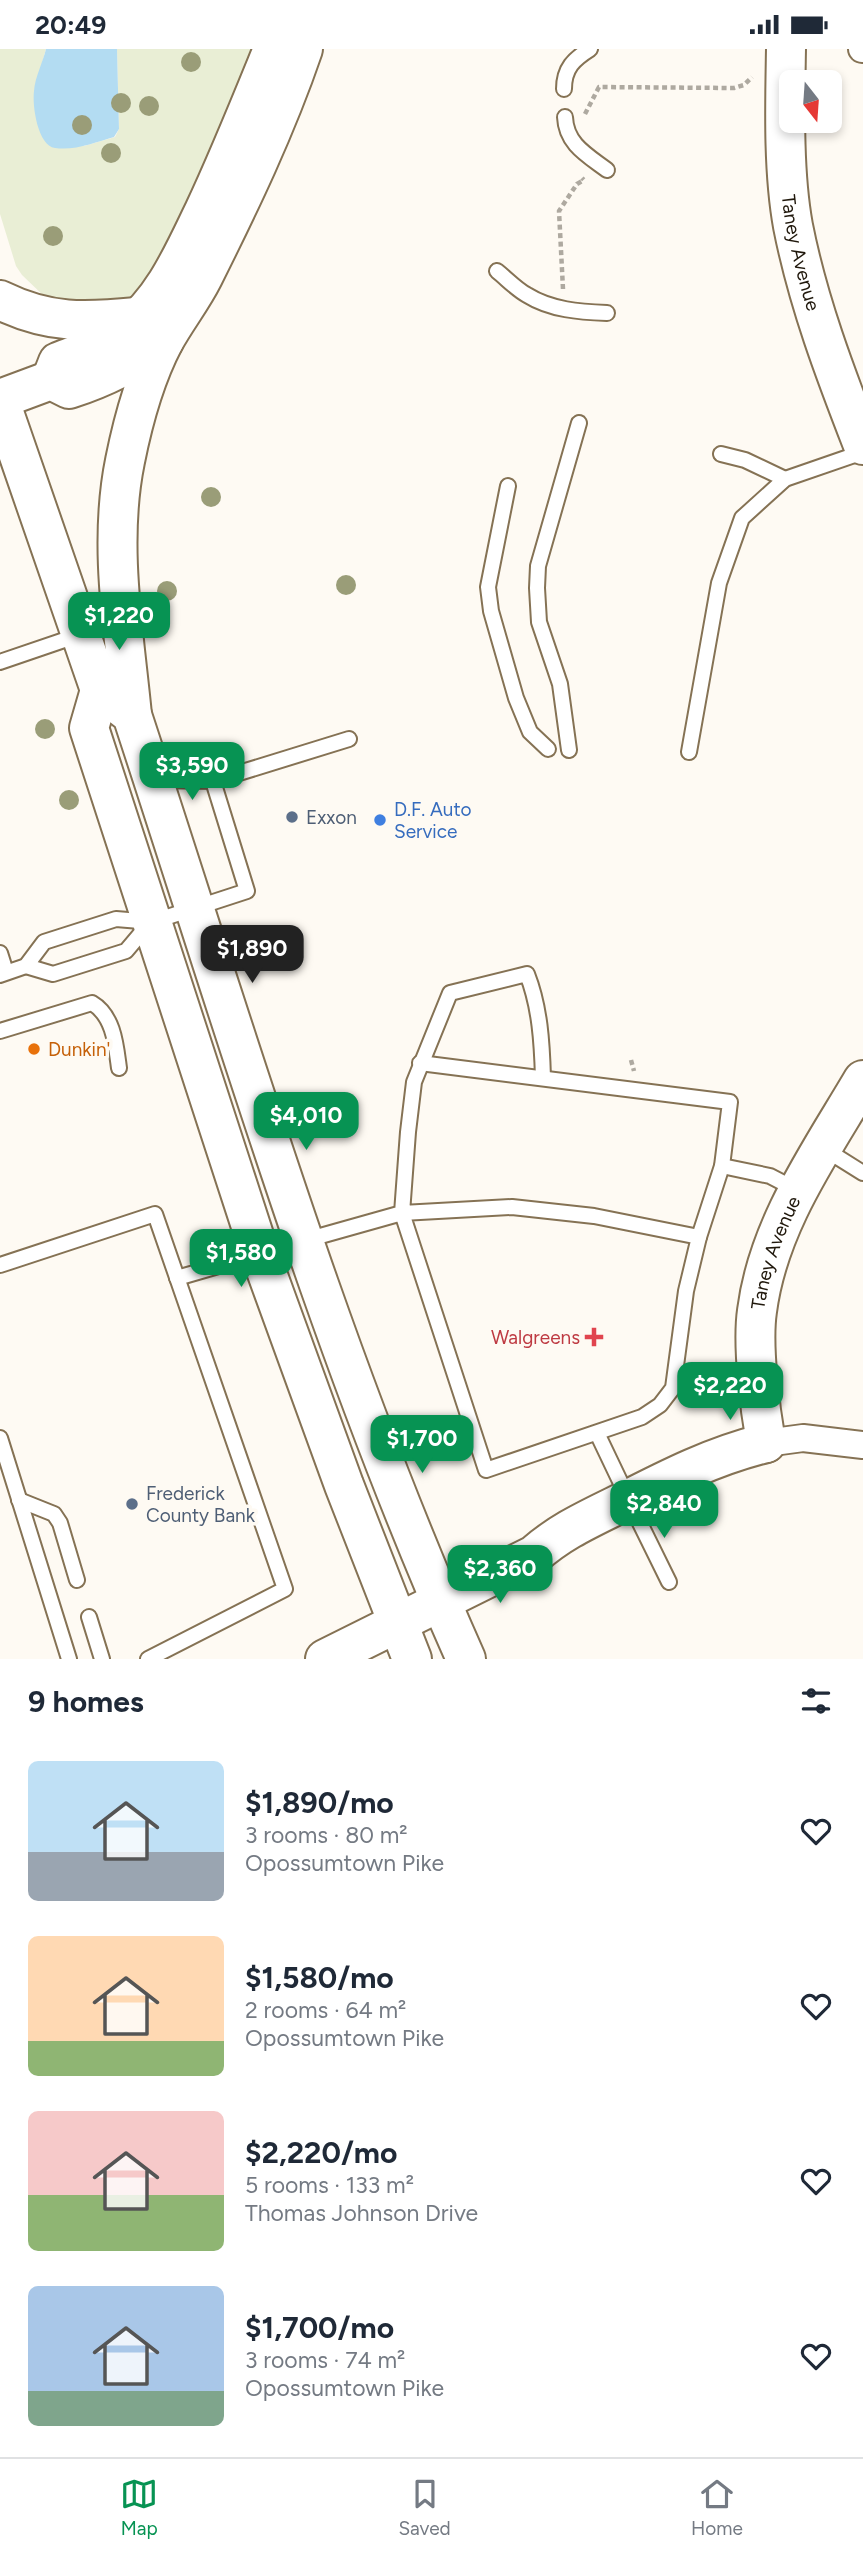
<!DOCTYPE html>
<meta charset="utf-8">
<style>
:root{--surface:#fff;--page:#f2f2f3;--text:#1f2937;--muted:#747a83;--line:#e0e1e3;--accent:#079353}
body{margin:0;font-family:Figtree,sans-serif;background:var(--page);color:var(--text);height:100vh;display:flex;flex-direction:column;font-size:26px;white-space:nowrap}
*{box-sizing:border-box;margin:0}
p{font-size:23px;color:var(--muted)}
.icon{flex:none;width:38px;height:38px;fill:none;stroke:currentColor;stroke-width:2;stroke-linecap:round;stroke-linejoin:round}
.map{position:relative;height:1610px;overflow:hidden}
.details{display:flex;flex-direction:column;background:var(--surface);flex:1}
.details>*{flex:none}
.needle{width:46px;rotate:163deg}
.controls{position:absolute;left:779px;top:21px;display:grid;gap:14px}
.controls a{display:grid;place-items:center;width:63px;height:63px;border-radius:10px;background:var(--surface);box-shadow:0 4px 10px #0003;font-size:35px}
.price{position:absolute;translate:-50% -60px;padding:0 16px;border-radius:14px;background:var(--accent);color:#fff;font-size:23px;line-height:46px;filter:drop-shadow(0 2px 4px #0008)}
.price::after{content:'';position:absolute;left:50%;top:42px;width:21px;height:16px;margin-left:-10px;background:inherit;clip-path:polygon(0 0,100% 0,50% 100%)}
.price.selected{background:#222;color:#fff}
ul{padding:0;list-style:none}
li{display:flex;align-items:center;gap:21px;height:175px;padding:0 28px}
li span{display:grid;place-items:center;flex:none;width:196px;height:140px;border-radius:10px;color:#555}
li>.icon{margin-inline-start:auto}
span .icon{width:84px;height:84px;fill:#fffc;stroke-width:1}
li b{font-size:30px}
h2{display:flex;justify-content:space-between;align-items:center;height:84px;padding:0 28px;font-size:30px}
.status{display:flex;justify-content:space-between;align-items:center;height:49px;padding:0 35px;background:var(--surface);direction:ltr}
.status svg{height:19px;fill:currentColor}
.tabs{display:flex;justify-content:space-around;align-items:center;height:98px;border-top:2px solid var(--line);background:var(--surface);font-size:19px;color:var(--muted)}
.tabs a{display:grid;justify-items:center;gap:4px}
.tabs .selected{color:var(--accent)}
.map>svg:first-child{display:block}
.green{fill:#e9eed5}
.water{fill:#b3dcf2}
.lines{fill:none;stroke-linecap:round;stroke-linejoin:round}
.lane-casing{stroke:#857254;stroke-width:18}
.street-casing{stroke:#857254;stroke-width:30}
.secondary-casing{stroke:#857254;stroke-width:42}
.highway-casing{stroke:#857254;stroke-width:42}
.path{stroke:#aea9a0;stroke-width:4.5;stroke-dasharray:5 3.5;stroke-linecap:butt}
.lane{stroke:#fff;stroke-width:14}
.street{stroke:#fff;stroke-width:26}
.secondary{stroke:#fff;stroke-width:38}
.highway{stroke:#fff;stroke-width:38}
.tree{fill:#9a9d78}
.service-dot{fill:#5c6f8a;stroke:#fefaf3;stroke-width:2.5}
.shop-dot{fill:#3f7fe0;stroke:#fefaf3;stroke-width:2.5}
.food-dot{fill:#e8710a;stroke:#fefaf3;stroke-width:2.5}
.health-dot{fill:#e0444e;stroke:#fefaf3;stroke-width:2.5}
.labels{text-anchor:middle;stroke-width:7;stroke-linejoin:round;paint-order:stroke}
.street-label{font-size:19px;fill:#20180c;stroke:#fefaf3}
.shop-label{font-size:19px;fill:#366cbe;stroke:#fefaf3;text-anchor:start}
.service-label{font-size:19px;fill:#4e5e75;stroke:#fefaf3;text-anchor:start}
.food-label{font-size:19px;fill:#c56008;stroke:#fefaf3;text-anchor:start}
.health-label{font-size:19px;fill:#be3a42;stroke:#fefaf3;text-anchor:end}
</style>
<div class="status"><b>20:49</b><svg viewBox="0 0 49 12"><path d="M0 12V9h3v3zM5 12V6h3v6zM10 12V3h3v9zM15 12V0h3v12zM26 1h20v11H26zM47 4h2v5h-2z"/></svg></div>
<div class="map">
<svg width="863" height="1610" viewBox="0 0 863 1610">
<rect width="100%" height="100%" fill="#fefaf3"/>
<path class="green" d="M0 0H46L34 43 84 97 115 88 119 80 117 0H264L178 194 137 246 103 256 47 250 22 226 16 217 0 165Z"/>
<path class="water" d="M46 0H117L119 80 114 88C96 93 75 102 55 99 38 97 32 57 34 42 35 28 43 13 46 0Z"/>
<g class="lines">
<g class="lane-casing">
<g id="lane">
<path d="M564 40C564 19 574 10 590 0"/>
<path d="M565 68C566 95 587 106 607 121"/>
<path d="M497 222C507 230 516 240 527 246 551 261 580 263 607 264"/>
<path d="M721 405 745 411 785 430"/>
<path d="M508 437 488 538 491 562 516 649 530 683 548 700"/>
<path d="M0 613 79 586"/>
<path d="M569 701 560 635 539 573 537 539 538 517 579 374"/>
<path d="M689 703 719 534 742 469 785 430 863 403"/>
<path d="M157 731 213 732 349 690"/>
<path d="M0 904 6 923"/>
<path d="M26 917 53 925 126 902 148 876"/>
<path d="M0 926 26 917 44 893 116 870 152 873 247 842 213 732"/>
<path d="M0 982 92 954C114 967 116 997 119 1019"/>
<path d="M420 1014 730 1053 722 1117 699 1188"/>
<path d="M823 1099 863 1124"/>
<path d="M722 1117 770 1127 797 1141"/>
<path d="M306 1191 402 1164 512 1158 594 1167 699 1188 686 1242 673 1339 660 1356 642 1368 486 1421 402 1164 408 1083 414 1033 450 944 527 925C540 958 542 994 543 1029"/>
<path d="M0 1216 155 1165 285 1540 148 1610"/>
<path d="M177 1229 260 1205"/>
<path d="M597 1384 628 1449"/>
<path d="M0 1389 69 1610"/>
<path d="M19 1451 54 1465 60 1474 77 1531"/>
<path d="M638 1470 669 1533"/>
<path d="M89 1568 102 1610"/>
</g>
</g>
<g class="street-casing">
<g id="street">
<path d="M862 0H863"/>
<path d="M766 1394 803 1389 863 1396"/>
</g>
</g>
<g class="secondary-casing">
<g id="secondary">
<path id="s1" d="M786 0C785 56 783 122 793 177 808 253 835 324 863 396"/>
<path d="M0 352 100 641 132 666C236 983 330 1305 466 1610"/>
<path d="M100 641 89 679 260 1205 344 1436 412 1610"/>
<path id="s2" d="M766 1394C760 1360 752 1296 757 1262 768 1176 820 1104 863 1031"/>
<path d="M325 1610 534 1506C561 1482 589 1470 621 1454 670 1429 713 1407 766 1394"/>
</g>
</g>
<g class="highway-casing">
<g id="highway">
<path d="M0 251C49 275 85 273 137 268"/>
<path d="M51 331 58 313C81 304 106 296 125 281 164 251 183 205 204 162 229 109 251 54 273 0"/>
<path d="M0 350 51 331 69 340C106 328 132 314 164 292"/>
<path d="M132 666C124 583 108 495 125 412 133 372 145 328 164 292 176 270 192 250 203 228 240 154 276 79 303 0"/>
</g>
</g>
<g class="path">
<path d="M585 65 599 38 734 39 744 36 752 28"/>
<path d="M563 240 559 162 577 135 584 131 582 129"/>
<path d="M631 1011 634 1022"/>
</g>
<use href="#lane" class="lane"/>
<use href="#street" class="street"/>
<use href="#secondary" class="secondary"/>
<use href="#highway" class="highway"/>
</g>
<g class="tree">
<circle cx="191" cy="13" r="10"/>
<circle cx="121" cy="54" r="10"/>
<circle cx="149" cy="57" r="10"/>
<circle cx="82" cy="76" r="10"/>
<circle cx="111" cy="104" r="10"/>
<circle cx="53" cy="187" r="10"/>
<circle cx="211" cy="448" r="10"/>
<circle cx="346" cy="536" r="10"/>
<circle cx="167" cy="542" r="10"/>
<circle cx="45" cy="680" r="10"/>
<circle cx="69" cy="751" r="10"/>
</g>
<g class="service-dot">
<circle cx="292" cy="768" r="7"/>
<circle cx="132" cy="1455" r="7"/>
</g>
<circle class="shop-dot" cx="380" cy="771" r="7"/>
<circle class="food-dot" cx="34" cy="1000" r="7"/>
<path class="health-dot" d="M590.5 1277.5h7v7h7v7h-7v7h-7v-7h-7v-7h7z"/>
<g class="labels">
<g class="street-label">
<text dy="7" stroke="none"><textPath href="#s1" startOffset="205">Taney Avenue</textPath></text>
<text dy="7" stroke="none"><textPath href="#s2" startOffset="194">Taney Avenue</textPath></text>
</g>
<g class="shop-label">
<text x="394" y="767">D.F. Auto<tspan x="394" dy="22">Service</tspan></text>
</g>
<g class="service-label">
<text x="306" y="775">Exxon</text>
<text x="146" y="1451">Frederick<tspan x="146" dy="22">County Bank</tspan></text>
</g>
<g class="food-label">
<text x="48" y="1007">Dunkin'</text>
</g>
<g class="health-label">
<text x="580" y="1295">Walgreens</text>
</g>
</g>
</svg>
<div class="controls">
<a><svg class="needle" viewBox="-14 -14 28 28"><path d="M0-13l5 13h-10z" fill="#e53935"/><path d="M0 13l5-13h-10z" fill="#747a83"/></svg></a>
</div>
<b class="price" style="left:119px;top:603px">$1,220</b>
<b class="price" style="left:192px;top:753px">$3,590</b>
<b class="price selected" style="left:252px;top:936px">$1,890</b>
<b class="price" style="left:306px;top:1103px">$4,010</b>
<b class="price" style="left:241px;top:1240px">$1,580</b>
<b class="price" style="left:730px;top:1373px">$2,220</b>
<b class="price" style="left:422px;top:1426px">$1,700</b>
<b class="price" style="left:664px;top:1491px">$2,840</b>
<b class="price" style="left:500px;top:1556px">$2,360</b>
</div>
<section class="details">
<h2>9 homes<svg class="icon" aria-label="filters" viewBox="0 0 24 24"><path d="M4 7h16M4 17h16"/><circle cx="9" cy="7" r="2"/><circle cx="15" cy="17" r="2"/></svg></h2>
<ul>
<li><span style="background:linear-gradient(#bfe0f5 65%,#9aa5b1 0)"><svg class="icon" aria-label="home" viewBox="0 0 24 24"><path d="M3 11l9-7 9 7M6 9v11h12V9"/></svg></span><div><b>$1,890/mo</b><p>3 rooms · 80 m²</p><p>Opossumtown Pike</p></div><svg class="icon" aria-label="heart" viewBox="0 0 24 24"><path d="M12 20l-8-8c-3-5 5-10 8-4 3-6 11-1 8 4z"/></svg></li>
<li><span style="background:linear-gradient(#ffd9b3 75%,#8fb573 0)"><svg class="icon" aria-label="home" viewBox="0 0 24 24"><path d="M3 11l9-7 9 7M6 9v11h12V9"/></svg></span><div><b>$1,580/mo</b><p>2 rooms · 64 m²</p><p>Opossumtown Pike</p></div><svg class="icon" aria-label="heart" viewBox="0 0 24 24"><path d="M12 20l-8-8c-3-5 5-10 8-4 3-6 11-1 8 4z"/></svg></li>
<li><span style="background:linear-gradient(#f6c9c9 60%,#8fb573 0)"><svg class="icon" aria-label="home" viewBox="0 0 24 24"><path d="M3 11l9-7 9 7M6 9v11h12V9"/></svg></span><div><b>$2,220/mo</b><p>5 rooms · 133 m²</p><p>Thomas Johnson Drive</p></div><svg class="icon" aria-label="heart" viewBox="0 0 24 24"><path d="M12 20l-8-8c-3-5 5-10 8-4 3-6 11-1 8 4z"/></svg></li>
<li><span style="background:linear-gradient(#a9c7e8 75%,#7fa58c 0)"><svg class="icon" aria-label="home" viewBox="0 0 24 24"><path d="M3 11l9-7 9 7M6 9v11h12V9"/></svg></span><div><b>$1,700/mo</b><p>3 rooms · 74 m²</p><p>Opossumtown Pike</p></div><svg class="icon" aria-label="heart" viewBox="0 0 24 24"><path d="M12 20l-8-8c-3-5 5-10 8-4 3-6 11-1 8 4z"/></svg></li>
</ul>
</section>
<nav class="tabs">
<a class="selected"><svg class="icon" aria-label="map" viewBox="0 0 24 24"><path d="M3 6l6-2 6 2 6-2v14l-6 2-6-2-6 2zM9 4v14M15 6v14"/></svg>Map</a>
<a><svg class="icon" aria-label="saved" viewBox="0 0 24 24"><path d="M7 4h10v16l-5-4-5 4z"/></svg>Saved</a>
<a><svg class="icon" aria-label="home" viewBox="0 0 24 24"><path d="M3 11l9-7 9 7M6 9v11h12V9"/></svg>Home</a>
</nav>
